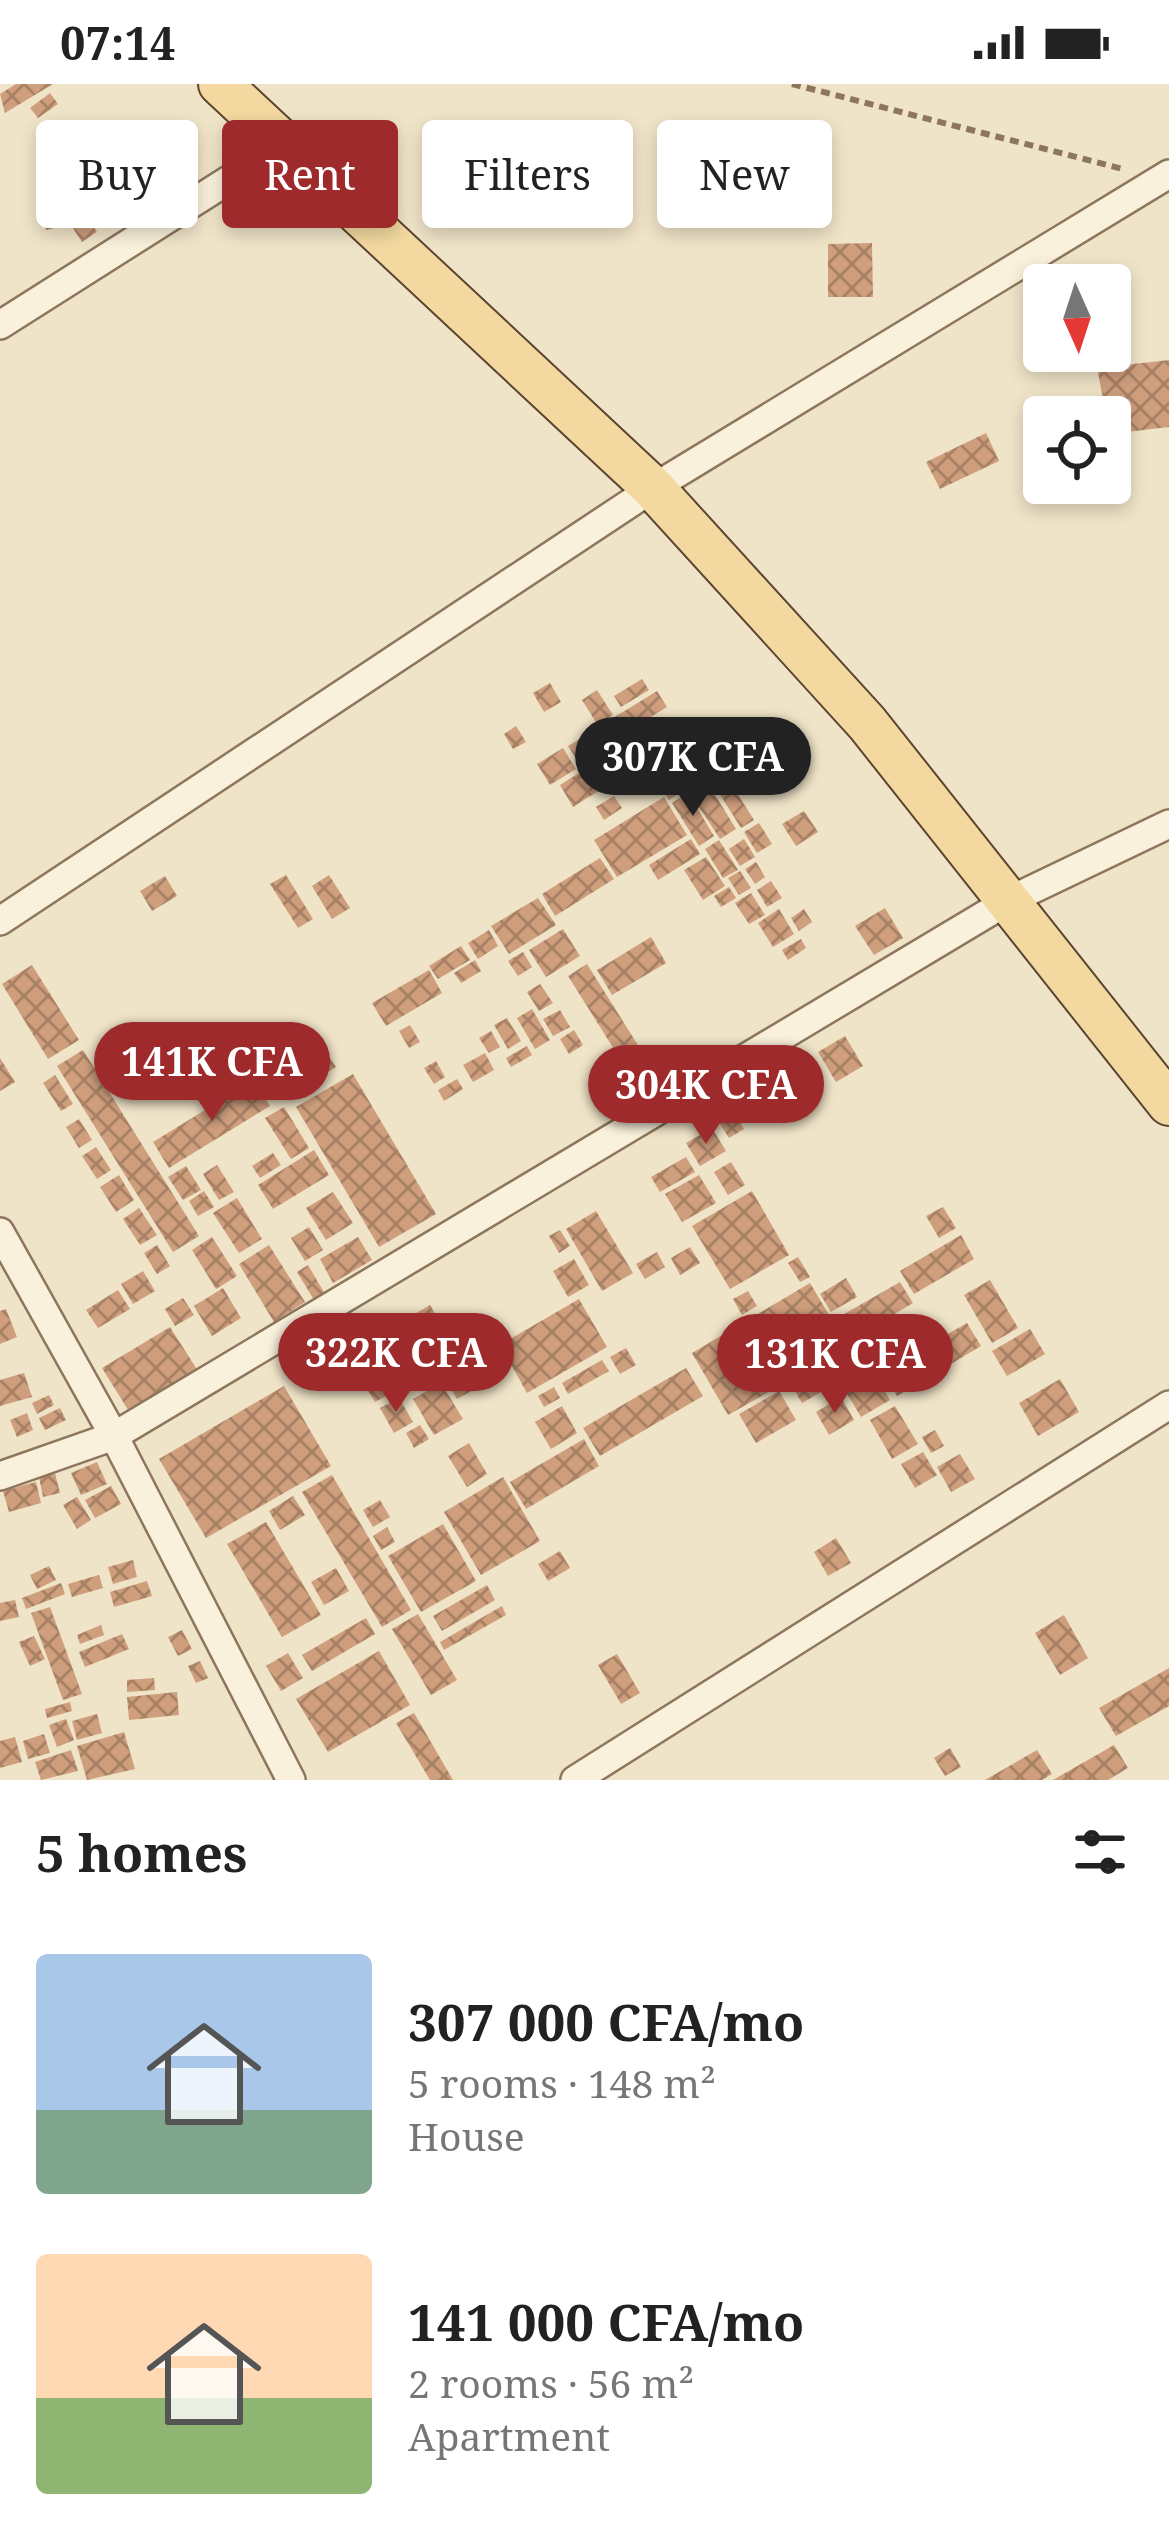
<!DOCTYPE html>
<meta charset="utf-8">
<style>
:root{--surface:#fff;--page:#f2f2f2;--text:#222;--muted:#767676;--accent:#9e2a2b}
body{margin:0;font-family:"Noto Serif",serif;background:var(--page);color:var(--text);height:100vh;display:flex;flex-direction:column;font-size:45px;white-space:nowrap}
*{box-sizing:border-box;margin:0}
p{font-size:39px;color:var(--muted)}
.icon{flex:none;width:66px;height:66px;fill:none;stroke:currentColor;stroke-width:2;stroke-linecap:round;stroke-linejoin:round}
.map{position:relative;height:1696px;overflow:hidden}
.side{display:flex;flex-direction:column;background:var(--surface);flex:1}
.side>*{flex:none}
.guide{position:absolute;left:36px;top:36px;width:1098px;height:108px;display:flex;gap:24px}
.needle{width:78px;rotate:177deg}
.fabs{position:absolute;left:1023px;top:180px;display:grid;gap:24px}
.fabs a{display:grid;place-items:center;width:108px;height:108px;border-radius:12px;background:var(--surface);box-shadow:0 6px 18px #0003;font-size:60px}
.price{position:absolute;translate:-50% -102px;padding:0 27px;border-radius:42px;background:var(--accent);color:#fff;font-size:39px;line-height:78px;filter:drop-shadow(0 3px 6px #0008)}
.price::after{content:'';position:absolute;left:50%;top:72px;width:36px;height:27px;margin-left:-18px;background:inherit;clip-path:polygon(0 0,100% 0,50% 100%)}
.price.active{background:#222;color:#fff}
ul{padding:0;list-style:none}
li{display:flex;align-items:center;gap:36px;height:300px;padding:0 36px}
li span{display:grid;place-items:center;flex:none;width:336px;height:240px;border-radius:12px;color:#555}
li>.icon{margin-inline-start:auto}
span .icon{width:144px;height:144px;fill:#fffc;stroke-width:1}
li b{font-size:51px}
h2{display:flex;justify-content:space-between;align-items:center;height:144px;padding:0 36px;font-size:51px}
.tag{padding:0 42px;border-radius:12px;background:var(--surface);box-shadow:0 6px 18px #0003;font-size:42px;line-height:108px}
.tag.active{background:var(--accent);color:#fff}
.status{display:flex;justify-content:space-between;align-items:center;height:84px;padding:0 60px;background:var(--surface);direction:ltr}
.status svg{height:33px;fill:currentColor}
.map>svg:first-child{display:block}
.building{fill:url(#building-cross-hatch)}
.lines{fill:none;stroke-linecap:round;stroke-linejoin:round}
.minor-casing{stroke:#8d765c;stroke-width:32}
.primary-casing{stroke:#5b4430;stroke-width:46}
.path{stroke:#8d765c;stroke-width:6;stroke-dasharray:9 6;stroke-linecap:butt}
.minor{stroke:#faf1dc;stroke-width:27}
.primary{stroke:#f3d9a0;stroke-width:42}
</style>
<div class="status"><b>07:14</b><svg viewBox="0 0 49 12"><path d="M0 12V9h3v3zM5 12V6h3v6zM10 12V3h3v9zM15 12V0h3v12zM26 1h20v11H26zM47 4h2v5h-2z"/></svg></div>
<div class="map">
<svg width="1169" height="1696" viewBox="0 0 1169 1696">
<defs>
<pattern id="building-cross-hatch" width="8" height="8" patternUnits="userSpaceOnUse" patternTransform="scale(3)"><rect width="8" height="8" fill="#cf9f7d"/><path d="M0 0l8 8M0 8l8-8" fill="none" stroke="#a98266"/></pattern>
</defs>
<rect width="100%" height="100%" fill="#f0e4c8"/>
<g class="building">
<path d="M16 0H53L5 29 0 10Z"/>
<path d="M50 9 58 20 38 34 30 24Z"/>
<path d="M136 47 177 97 151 118 110 68Z"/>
<path d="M112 98 125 124 115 129 102 103Z"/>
<path d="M93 105 112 137 100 144 81 112Z"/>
<path d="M74 113 97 148 82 158 59 123Z"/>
<path d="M57 125 60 143 46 146 42 129Z"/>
<path d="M872 159 873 213H828V160Z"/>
<path d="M1169 276V343L1110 350 1097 284Z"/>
<path d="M986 349 999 377 940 405 926 378Z"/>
<path d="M642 595 649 606 621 623 614 612Z"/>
<path d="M550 599 561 618 544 628 533 609Z"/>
<path d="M597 606 613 631 597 640 582 616Z"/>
<path d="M657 607 667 623 615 655 605 639Z"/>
<path d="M516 642 526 658 513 665 504 650Z"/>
<path d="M654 642 681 684 654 701 627 658Z"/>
<path d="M598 644 608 661 579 679 568 662Z"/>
<path d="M563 664 576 685 550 701 537 680Z"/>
<path d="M601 671 627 702 611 711 589 678Z"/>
<path d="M630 671 647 699 637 706 619 677Z"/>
<path d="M587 684 600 706 573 723 560 701Z"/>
<path d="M677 690 685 705 669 716 659 701Z"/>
<path d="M730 698 754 736 741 744 717 706Z"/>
<path d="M709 701 736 745 720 755 692 712Z"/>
<path d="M688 709 714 752 699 762 672 719Z"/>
<path d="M614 712 622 724 604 736 596 723Z"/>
<path d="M664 713 687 751 617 793 594 756Z"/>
<path d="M804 727 818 748 796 762 782 740Z"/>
<path d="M759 739 772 760 757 769 744 748Z"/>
<path d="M691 755 700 770 658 796 649 781Z"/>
<path d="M744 755 755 773 740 782 729 765Z"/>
<path d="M719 756 738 786 723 794 705 765Z"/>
<path d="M706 773 725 802 703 816 684 786Z"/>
<path d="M600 774 614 795 555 832 542 810Z"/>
<path d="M756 778 765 793 755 800 745 785Z"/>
<path d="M740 787 751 804 739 811 728 794Z"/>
<path d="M286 791 313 835 298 844 270 800Z"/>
<path d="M329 791 350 824 332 835 312 802Z"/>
<path d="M165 792 177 812 152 827 140 807Z"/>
<path d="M771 797 782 814 767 823 757 806Z"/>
<path d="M729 803 736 814 721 823 714 812Z"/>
<path d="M751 809 765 831 749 840 735 819Z"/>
<path d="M538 814 556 841 509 870 491 842Z"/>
<path d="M885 824 903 854 874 871 855 842Z"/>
<path d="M779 825 794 850 773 863 758 839Z"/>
<path d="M804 825 812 838 799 847 791 834Z"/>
<path d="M563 845 580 872 546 893 529 866Z"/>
<path d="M489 846 498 862 478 875 468 859Z"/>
<path d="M651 853 666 879 612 911 597 886Z"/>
<path d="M801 855 806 864 788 876 782 866Z"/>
<path d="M461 862 470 876 438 895 429 882Z"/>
<path d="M523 868 532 883 518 892 508 877Z"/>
<path d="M475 876 481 887 461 899 454 889Z"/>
<path d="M587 880 653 985 634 997 568 892Z"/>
<path d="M32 881 79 956 48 975 2 900Z"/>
<path d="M429 886 442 909 386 942 372 919Z"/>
<path d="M540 900 553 919 539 927 527 908Z"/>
<path d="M532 925 550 956 535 965 517 934Z"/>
<path d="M560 926 570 943 553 952 543 935Z"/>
<path d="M507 934 521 957 508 965 494 941Z"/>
<path d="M410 941 420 958 409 964 399 947Z"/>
<path d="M574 946 583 961 569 970 560 955Z"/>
<path d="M491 947 500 963 489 969 479 954Z"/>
<path d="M845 952 863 982 836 998 818 968Z"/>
<path d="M318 955 336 983 282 1016 264 988Z"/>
<path d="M527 962 532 971 511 983 506 974Z"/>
<path d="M83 966 199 1152 173 1168 57 982Z"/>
<path d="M485 969 494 986 473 998 463 981Z"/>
<path d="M0 974 15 998 0 1007Z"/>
<path d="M436 977 445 993 434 1000 424 984Z"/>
<path d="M353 990 436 1130 379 1163 296 1023Z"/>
<path d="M55 991 73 1020 61 1027 43 999Z"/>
<path d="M457 995 463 1005 444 1017 438 1006Z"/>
<path d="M254 996 270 1022 169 1084 153 1058Z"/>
<path d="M284 1023 309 1064 291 1075 265 1034Z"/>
<path d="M735 1029 744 1045 729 1054 719 1038Z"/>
<path d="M79 1035 92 1056 79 1064 66 1043Z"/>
<path d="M712 1044 726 1067 700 1082 686 1059Z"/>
<path d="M96 1063 111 1086 97 1095 82 1072Z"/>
<path d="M314 1066 329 1091 273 1125 258 1101Z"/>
<path d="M273 1069 281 1081 260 1094 252 1082Z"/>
<path d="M686 1073 695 1088 660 1108 651 1093Z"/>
<path d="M731 1078 745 1101 728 1111 714 1088Z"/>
<path d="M217 1081 234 1108 219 1116 203 1090Z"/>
<path d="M186 1082 201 1106 183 1116 168 1093Z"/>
<path d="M119 1091 134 1116 116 1128 100 1103Z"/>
<path d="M699 1091 716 1119 682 1138 665 1110Z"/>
<path d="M204 1107 214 1123 198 1132 189 1117Z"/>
<path d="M752 1107 789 1171 730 1205 692 1142Z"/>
<path d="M333 1108 353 1139 326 1156 306 1124Z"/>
<path d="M237 1114 262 1155 239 1169 213 1129Z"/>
<path d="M943 1123 956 1144 939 1154 926 1132Z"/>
<path d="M139 1124 157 1151 140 1161 123 1135Z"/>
<path d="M596 1127 633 1189 602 1207 566 1145Z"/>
<path d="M309 1143 323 1166 305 1177 291 1154Z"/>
<path d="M560 1146 570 1162 559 1169 549 1152Z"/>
<path d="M961 1151 974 1175 914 1210 900 1187Z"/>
<path d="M212 1153 237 1192 216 1205 192 1166Z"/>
<path d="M358 1153 372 1176 333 1199 320 1175Z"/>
<path d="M157 1161 170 1182 157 1190 144 1169Z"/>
<path d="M269 1161 305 1218 274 1238 239 1180Z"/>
<path d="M690 1163 700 1179 680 1191 671 1174Z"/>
<path d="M657 1168 665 1183 645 1195 636 1180Z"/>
<path d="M798 1173 810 1193 800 1198 788 1179Z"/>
<path d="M574 1175 589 1201 568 1213 553 1187Z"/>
<path d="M308 1181 325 1210 314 1216 297 1188Z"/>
<path d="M143 1187 155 1207 133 1220 121 1200Z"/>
<path d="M846 1194 857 1213 831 1228 820 1210Z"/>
<path d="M990 1196 1018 1244 992 1259 964 1211Z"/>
<path d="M900 1198 913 1219 852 1255 839 1233Z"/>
<path d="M810 1199 846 1259 786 1294 751 1234Z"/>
<path d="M223 1204 241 1234 212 1252 194 1222Z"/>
<path d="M118 1206 130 1225 98 1244 86 1226Z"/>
<path d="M748 1207 757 1222 742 1231 733 1215Z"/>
<path d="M183 1214 194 1231 175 1242 165 1225Z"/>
<path d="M579 1215 607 1263 527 1309 500 1261Z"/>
<path d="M430 1221 441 1240 407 1260 396 1241Z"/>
<path d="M6 1225 17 1253 0 1260V1227Z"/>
<path d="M746 1237 783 1300 728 1331 692 1269Z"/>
<path d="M967 1239 981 1262 897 1312 883 1287Z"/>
<path d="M896 1242 908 1262 876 1280 864 1260Z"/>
<path d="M170 1243 198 1287 130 1329 102 1284Z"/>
<path d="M447 1243 482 1301 457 1315 423 1257Z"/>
<path d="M1030 1245 1045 1270 1007 1292 992 1267Z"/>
<path d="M418 1258 437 1290 410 1307 390 1274Z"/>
<path d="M626 1264 636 1281 620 1290 610 1273Z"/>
<path d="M379 1269 400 1304 375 1318 354 1284Z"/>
<path d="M865 1273 890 1316 861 1333 835 1290Z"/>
<path d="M602 1276 609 1287 568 1310 562 1299Z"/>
<path d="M686 1284 703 1312 600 1372 583 1344Z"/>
<path d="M24 1289 32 1313 0 1322V1296Z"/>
<path d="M810 1289 821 1308 802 1319 791 1300Z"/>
<path d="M1060 1295 1079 1328 1038 1352 1019 1319Z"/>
<path d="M441 1299 463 1335 434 1351 413 1315Z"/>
<path d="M284 1302 331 1382 206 1454 159 1375Z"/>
<path d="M554 1303 560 1314 544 1323 538 1312Z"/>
<path d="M779 1307 796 1336 756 1359 739 1330Z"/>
<path d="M49 1311 54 1321 37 1330 32 1319Z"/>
<path d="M841 1313 854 1336 829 1351 816 1328Z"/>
<path d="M399 1314 413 1338 394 1349 380 1324Z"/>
<path d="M562 1322 577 1349 551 1365 535 1338Z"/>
<path d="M895 1322 918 1360 892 1375 870 1336Z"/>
<path d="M60 1324 66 1336 45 1346 39 1334Z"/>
<path d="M27 1329 33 1346 17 1353 10 1336Z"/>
<path d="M420 1341 429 1355 414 1364 406 1349Z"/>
<path d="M935 1346 944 1362 931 1369 922 1353Z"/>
<path d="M584 1355 599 1382 526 1425 510 1398Z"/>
<path d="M469 1359 487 1390 467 1403 448 1372Z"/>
<path d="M923 1368 937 1391 915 1404 901 1380Z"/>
<path d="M960 1370 975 1395 951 1408 937 1383Z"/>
<path d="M97 1378 107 1400 81 1411 71 1389Z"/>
<path d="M55 1389 60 1409 43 1413 39 1393Z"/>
<path d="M332 1391 411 1526 382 1543 302 1408Z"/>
<path d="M503 1393 540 1457 481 1491 444 1428Z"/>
<path d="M36 1398 41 1419 9 1428 3 1407Z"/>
<path d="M111 1402 121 1420 95 1434 85 1416Z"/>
<path d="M293 1412 305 1431 280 1446 269 1427Z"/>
<path d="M77 1413 91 1436 77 1445 63 1421Z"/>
<path d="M380 1416 390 1433 373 1443 363 1426Z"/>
<path d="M266 1438 321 1531 282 1553 227 1460Z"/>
<path d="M443 1440 476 1497 421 1528 388 1472Z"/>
<path d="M387 1443 395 1458 381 1466 373 1452Z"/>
<path d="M836 1454 851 1479 828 1492 814 1468Z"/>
<path d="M560 1467 570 1484 548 1497 538 1480Z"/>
<path d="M133 1476 137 1493 113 1500 108 1483Z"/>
<path d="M49 1482 56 1496 37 1505 30 1491Z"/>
<path d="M336 1484 349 1507 324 1521 311 1498Z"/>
<path d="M99 1491 103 1504 72 1513 68 1500Z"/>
<path d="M147 1497 152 1512 114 1523 110 1508Z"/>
<path d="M61 1499 65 1510 26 1525 22 1514Z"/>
<path d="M487 1501 495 1516 442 1547 433 1532Z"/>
<path d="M15 1516 19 1533 0 1537V1519Z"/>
<path d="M502 1522 506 1531 444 1566 440 1558Z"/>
<path d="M50 1523 82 1610 63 1616 31 1529Z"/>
<path d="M418 1530 457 1596 431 1611 392 1545Z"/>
<path d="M1064 1531 1088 1574 1060 1591 1035 1549Z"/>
<path d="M366 1534 375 1550 312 1587 302 1571Z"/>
<path d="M101 1541 104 1551 80 1560 77 1551Z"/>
<path d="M182 1546 192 1565 178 1572 168 1553Z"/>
<path d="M122 1550 129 1565 85 1583 79 1568Z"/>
<path d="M34 1552 45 1575 30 1582 19 1558Z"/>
<path d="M379 1567 410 1621 328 1668 296 1615Z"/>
<path d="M288 1569 303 1594 281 1607 266 1582Z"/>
<path d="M617 1570 640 1609 621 1620 598 1581Z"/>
<path d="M200 1577 208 1594 196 1599 188 1582Z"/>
<path d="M1169 1584V1622L1116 1652 1099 1624Z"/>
<path d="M154 1594 155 1606 127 1608V1596Z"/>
<path d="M177 1608 179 1631 129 1636 127 1613Z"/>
<path d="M70 1618 72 1627 47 1634 45 1625Z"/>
<path d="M414 1629 453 1696H430L396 1639Z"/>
<path d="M97 1630 102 1649 77 1656 72 1637Z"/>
<path d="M66 1635 74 1656 57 1663 49 1641Z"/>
<path d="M124 1648 135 1685 87 1696 77 1662Z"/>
<path d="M44 1650 50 1669 28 1675 23 1657Z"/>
<path d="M15 1653 22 1678 0 1684V1657Z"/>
<path d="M1114 1661 1128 1684 1108 1696H1053Z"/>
<path d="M950 1664 961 1683 945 1692 934 1674Z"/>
<path d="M71 1666 78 1687 41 1696 35 1678Z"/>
<path d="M1037 1666 1052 1690 1042 1696H985Z"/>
</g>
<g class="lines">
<g class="minor-casing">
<g id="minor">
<path d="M0 241 284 61"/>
<path d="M0 837 653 404 1169 90"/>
<path d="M0 1148 114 1352 291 1696"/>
<path d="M0 1392 114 1352 1008 817 1169 740"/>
<path d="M575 1696 1169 1321"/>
</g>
</g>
<g class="primary-casing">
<path id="primary" d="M220 0 653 404 867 639 1169 1020"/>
</g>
<path class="path" d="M792 0 1123 85"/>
<use href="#minor" class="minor"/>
<use href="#primary" class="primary"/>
</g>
</svg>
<div class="fabs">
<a><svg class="needle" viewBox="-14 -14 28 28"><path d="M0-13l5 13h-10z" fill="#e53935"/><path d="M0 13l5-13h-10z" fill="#767676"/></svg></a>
<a><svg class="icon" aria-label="locate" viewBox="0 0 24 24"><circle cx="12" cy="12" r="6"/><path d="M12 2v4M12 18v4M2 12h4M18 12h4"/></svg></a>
</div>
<b class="price active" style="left:693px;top:735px">307K CFA</b>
<b class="price" style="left:212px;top:1040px">141K CFA</b>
<b class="price" style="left:706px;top:1063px">304K CFA</b>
<b class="price" style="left:396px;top:1331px">322K CFA</b>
<b class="price" style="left:835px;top:1332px">131K CFA</b>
<div class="guide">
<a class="tag">Buy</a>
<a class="tag active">Rent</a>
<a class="tag">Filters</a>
<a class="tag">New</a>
</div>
</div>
<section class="side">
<h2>5 homes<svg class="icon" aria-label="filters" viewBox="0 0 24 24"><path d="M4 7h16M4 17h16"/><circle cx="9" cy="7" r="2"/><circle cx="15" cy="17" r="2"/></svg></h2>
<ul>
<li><span style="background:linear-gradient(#a9c7e8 65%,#7fa58c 0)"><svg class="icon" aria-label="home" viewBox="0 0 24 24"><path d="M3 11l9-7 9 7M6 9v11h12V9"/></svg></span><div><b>307 000 CFA/mo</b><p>5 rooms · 148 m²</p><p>House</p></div></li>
<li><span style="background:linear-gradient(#ffd9b3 60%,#8fb573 0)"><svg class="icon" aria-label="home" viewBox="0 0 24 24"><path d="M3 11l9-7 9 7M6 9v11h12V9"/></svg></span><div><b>141 000 CFA/mo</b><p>2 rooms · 56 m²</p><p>Apartment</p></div></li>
</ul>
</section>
